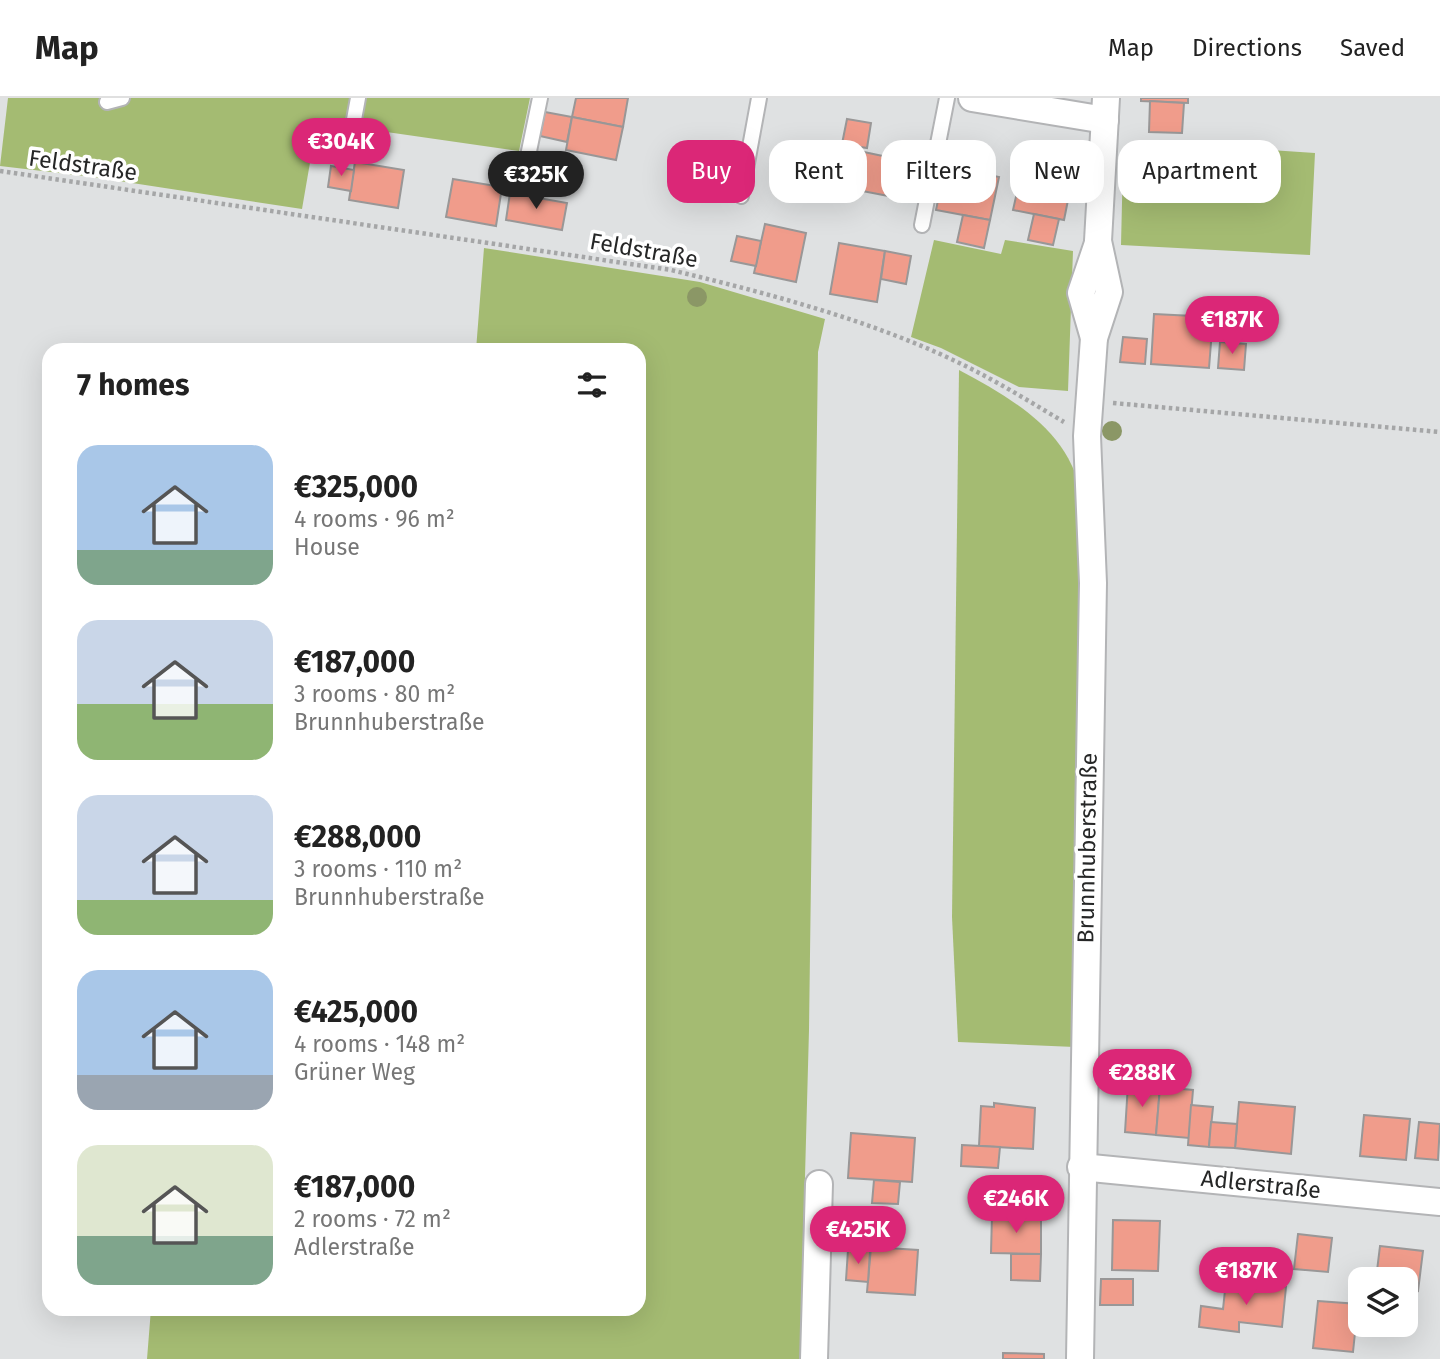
<!DOCTYPE html>
<meta charset="utf-8">
<style>
:root{--surface:#fff;--page:#f6f6f6;--text:#222;--muted:#767676;--line:#e0e0e0;--accent:#db2777}
body{margin:0;font-family:"Fira Sans",sans-serif;background:var(--page);color:var(--text);height:100vh;display:flex;flex-direction:column;font-size:26px;white-space:nowrap}
*{box-sizing:border-box;margin:0}
p{font-size:23px;color:var(--muted)}
.icon{flex:none;width:38px;height:38px;fill:none;stroke:currentColor;stroke-width:2;stroke-linecap:round;stroke-linejoin:round}
.map{position:relative;flex:1;overflow:hidden}
.side{position:absolute;left:42px;top:245px;width:604px;height:973px;display:flex;flex-direction:column;background:var(--surface);border-radius:21px;box-shadow:0 7px 28px #0002}
.side>*{flex:none}
.banner{position:absolute;left:667px;top:42px;width:665px;height:63px;display:flex;gap:14px}
.fabs{position:absolute;left:1348px;top:1169px;display:grid;gap:14px}
.fabs a{display:grid;place-items:center;width:70px;height:70px;border-radius:14px;background:var(--surface);box-shadow:0 7px 28px #0002;font-size:35px}
.price{position:absolute;translate:-50% -60px;padding:0 16px;border-radius:24px;background:var(--accent);color:#fff;font-size:23px;line-height:46px;filter:drop-shadow(0 2px 4px #0008)}
.price::after{content:'';position:absolute;left:50%;top:42px;width:21px;height:16px;margin-left:-10px;background:inherit;clip-path:polygon(0 0,100% 0,50% 100%)}
.price.on{background:#222;color:#fff}
ul{padding:0;list-style:none}
li{display:flex;align-items:center;gap:21px;height:175px;padding:0 35px}
li span{display:grid;place-items:center;flex:none;width:196px;height:140px;border-radius:21px;color:#555}
li>.icon{margin-inline-start:auto}
span .icon{width:84px;height:84px;fill:#fffc;stroke-width:1}
li b{font-size:30px}
h2{display:flex;justify-content:space-between;align-items:center;height:84px;padding:0 35px;font-size:30px}
.chip{padding:0 24px;border-radius:21px;background:var(--surface);box-shadow:0 7px 28px #0002;font-size:24px;line-height:63px}
.chip.on{background:var(--accent);color:#fff}
header{display:flex;align-items:center;gap:42px;box-sizing:border-box;height:98px;padding:0 35px;background:var(--surface);border-bottom:2px solid var(--line)}
header strong{font-size:33px}
nav{display:flex;gap:38px;margin-inline-start:auto;font-size:24px}
.map>svg:first-child{display:block}
.green{fill:#a4bb72}
.building{fill:#f09c8b;stroke:#999797;stroke-width:2}
.lines{fill:none;stroke-linecap:round;stroke-linejoin:round}
.service-casing{stroke:#b3b4b6;stroke-width:18}
.minor-casing{stroke:#b3b4b6;stroke-width:30}
.path{stroke:#a5a6a7;stroke-width:4.5;stroke-dasharray:3.5 3.5;stroke-linecap:butt}
.service{stroke:#fff;stroke-width:14}
.minor{stroke:#fff;stroke-width:26}
.tree{fill:#8b9766}
.labels{text-anchor:middle;stroke-width:7;stroke-linejoin:round;paint-order:stroke}
.street-label{font-size:23px;fill:#262727;stroke:#fff}
</style>
<header>
<strong>Map</strong>
<nav><a>Map</a><a>Directions</a><a>Saved</a></nav>
</header>
<div class="map">
<svg width="1440" height="1261" viewBox="0 0 1440 1261">
<rect width="100%" height="100%" fill="#dfe1e2"/>
<g class="green">
<path d="M8 0H530L519 53 317 24 302 111 93 79 0 68Z"/>
<path d="M1177 46 1315 55 1310 157 1121 147 1123 62 1175 69Z"/>
<path d="M934 142 1001 156 1005 142 1073 153 1068 293 1019 289 941 250 911 239Z"/>
<path d="M484 150 700 184 825 221 818 254 809 932 800 1261H147L151 1211H639V252H476Z"/>
<path d="M959 272C1017 303 1074 336 1083 406L1075 949 958 944 952 819Z"/>
</g>
<g class="building">
<path d="M576 0H628L623 29 572 19Z"/>
<path d="M1141 0H1188V5L1141 3Z"/>
<path d="M1150 3 1184 5 1182 35 1149 34Z"/>
<path d="M545 14 572 19 567 44 540 38Z"/>
<path d="M572 19 623 29 616 62 566 52Z"/>
<path d="M847 21 871 25 867 50 842 46Z"/>
<path d="M864 54 911 64 904 101 857 92Z"/>
<path d="M355 64 404 72 398 110 349 102Z"/>
<path d="M331 68 354 72 351 93 328 89Z"/>
<path d="M945 68 999 79 990 122 936 112Z"/>
<path d="M1022 72 1072 82 1064 122 1013 112Z"/>
<path d="M453 81 502 89 496 128 446 119Z"/>
<path d="M510 95 567 105 562 132 506 122Z"/>
<path d="M1034 116 1059 121 1053 147 1028 142Z"/>
<path d="M963 117 990 122 984 150 957 144Z"/>
<path d="M765 126 806 135 796 184 754 175Z"/>
<path d="M737 138 761 143 756 168 731 163Z"/>
<path d="M839 145 885 153 877 204 830 196Z"/>
<path d="M885 153 911 158 906 186 881 181Z"/>
<path d="M1154 216 1213 219 1209 270 1151 266Z"/>
<path d="M1123 239 1147 241 1145 266 1120 264Z"/>
<path d="M1220 244 1246 246 1244 272 1218 270Z"/>
<path d="M1128 986 1160 989 1156 1037 1125 1034Z"/>
<path d="M1160 989 1193 992 1189 1040 1156 1037Z"/>
<path d="M1239 1004 1295 1009 1291 1056 1235 1050Z"/>
<path d="M994 1005 1035 1010 1033 1051 979 1048 981 1008 994 1009Z"/>
<path d="M1191 1007 1213 1009 1209 1049 1188 1047Z"/>
<path d="M1364 1017 1410 1021 1406 1062 1360 1058Z"/>
<path d="M1211 1024 1237 1026 1235 1050 1209 1049Z"/>
<path d="M1419 1024 1440 1026 1438 1062 1415 1060Z"/>
<path d="M851 1035 915 1040 912 1084 848 1080Z"/>
<path d="M962 1047 1000 1049 998 1070 961 1068Z"/>
<path d="M874 1082 900 1084 898 1106 872 1105Z"/>
<path d="M992 1117 1041 1118V1156L991 1155Z"/>
<path d="M1113 1122 1160 1123 1158 1173 1112 1172Z"/>
<path d="M1298 1136 1332 1140 1328 1174 1294 1171Z"/>
<path d="M1380 1148 1423 1153 1418 1193 1405 1191V1181H1376Z"/>
<path d="M871 1149 918 1152 915 1197 867 1194Z"/>
<path d="M848 1152 870 1153 868 1184 846 1182Z"/>
<path d="M1011 1156H1041L1040 1183 1011 1182Z"/>
<path d="M1101 1181H1133V1207H1100Z"/>
<path d="M1226 1183 1286 1189 1282 1229 1239 1224V1234L1199 1229 1201 1208 1223 1211Z"/>
<path d="M1318 1203 1358 1206 1353 1254 1313 1250Z"/>
<path d="M1003 1255 1044 1256V1261H1003Z"/>
</g>
<g class="lines">
<g class="service-casing">
<g id="service">
<path d="M107 4 122 0"/>
<path d="M337 37 353 27 358 0"/>
<path d="M534 67 529 53 540 0"/>
<path d="M741 98 759 0"/>
<path d="M922 127 947 0"/>
</g>
</g>
<g class="minor-casing">
<g id="minor">
<path d="M972 0 1105 22"/>
<path d="M1094 240 1081 195 1098 145"/>
<path d="M1081 1069 1440 1104"/>
<path d="M814 1261 819 1086"/>
<path d="M1080 1261 1093 485 1087 338 1094 240 1109 194 1098 143 1106 0"/>
</g>
</g>
<g class="path">
<path d="M0 73 671 172C766 195 863 220 951 261 990 279 1027 302 1064 324"/>
<path d="M1113 305 1440 334"/>
</g>
<use href="#service" class="service"/>
<use href="#minor" class="minor"/>
</g>
<g class="tree">
<circle cx="697" cy="199" r="10"/>
<circle cx="1112" cy="333" r="10"/>
</g>
<g class="labels">
<g class="street-label">
<text transform="translate(83 67) rotate(8)" y="8">Feldstraße</text>
<text transform="translate(644 152) rotate(10)" y="8">Feldstraße</text>
<text transform="translate(1087 750) rotate(-89)" y="8">Brunnhuberstraße</text>
<text transform="translate(1261 1086) rotate(6)" y="8">Adlerstraße</text>
</g>
</g>
</svg>
<div class="fabs">
<a><svg class="icon" aria-label="layers" viewBox="0 0 24 24"><path d="M12 4l9 5-9 5-9-5zM3 14l9 5 9-5"/></svg></a>
</div>
<b class="price" style="left:341px;top:80px">€304K</b>
<b class="price on" style="left:536px;top:113px">€325K</b>
<b class="price" style="left:1232px;top:258px">€187K</b>
<b class="price" style="left:1142px;top:1011px">€288K</b>
<b class="price" style="left:1016px;top:1137px">€246K</b>
<b class="price" style="left:858px;top:1168px">€425K</b>
<b class="price" style="left:1246px;top:1209px">€187K</b>
<div class="banner">
<a class="chip on">Buy</a>
<a class="chip">Rent</a>
<a class="chip">Filters</a>
<a class="chip">New</a>
<a class="chip">Apartment</a>
</div>
<section class="side">
<h2>7 homes<svg class="icon" aria-label="filters" viewBox="0 0 24 24"><path d="M4 7h16M4 17h16"/><circle cx="9" cy="7" r="2"/><circle cx="15" cy="17" r="2"/></svg></h2>
<ul>
<li><span style="background:linear-gradient(#a9c7e8 75%,#7fa58c 0)"><svg class="icon" aria-label="home" viewBox="0 0 24 24"><path d="M3 11l9-7 9 7M6 9v11h12V9"/></svg></span><div><b>€325,000</b><p>4 rooms · 96 m²</p><p>House</p></div></li>
<li><span style="background:linear-gradient(#c9d6e8 60%,#8fb573 0)"><svg class="icon" aria-label="home" viewBox="0 0 24 24"><path d="M3 11l9-7 9 7M6 9v11h12V9"/></svg></span><div><b>€187,000</b><p>3 rooms · 80 m²</p><p>Brunnhuberstraße</p></div></li>
<li><span style="background:linear-gradient(#c9d6e8 75%,#8fb573 0)"><svg class="icon" aria-label="home" viewBox="0 0 24 24"><path d="M3 11l9-7 9 7M6 9v11h12V9"/></svg></span><div><b>€288,000</b><p>3 rooms · 110 m²</p><p>Brunnhuberstraße</p></div></li>
<li><span style="background:linear-gradient(#a9c7e8 75%,#9aa5b1 0)"><svg class="icon" aria-label="home" viewBox="0 0 24 24"><path d="M3 11l9-7 9 7M6 9v11h12V9"/></svg></span><div><b>€425,000</b><p>4 rooms · 148 m²</p><p>Grüner Weg</p></div></li>
<li><span style="background:linear-gradient(#dfe7d0 65%,#7fa58c 0)"><svg class="icon" aria-label="home" viewBox="0 0 24 24"><path d="M3 11l9-7 9 7M6 9v11h12V9"/></svg></span><div><b>€187,000</b><p>2 rooms · 72 m²</p><p>Adlerstraße</p></div></li>
</ul>
</section>
</div>
